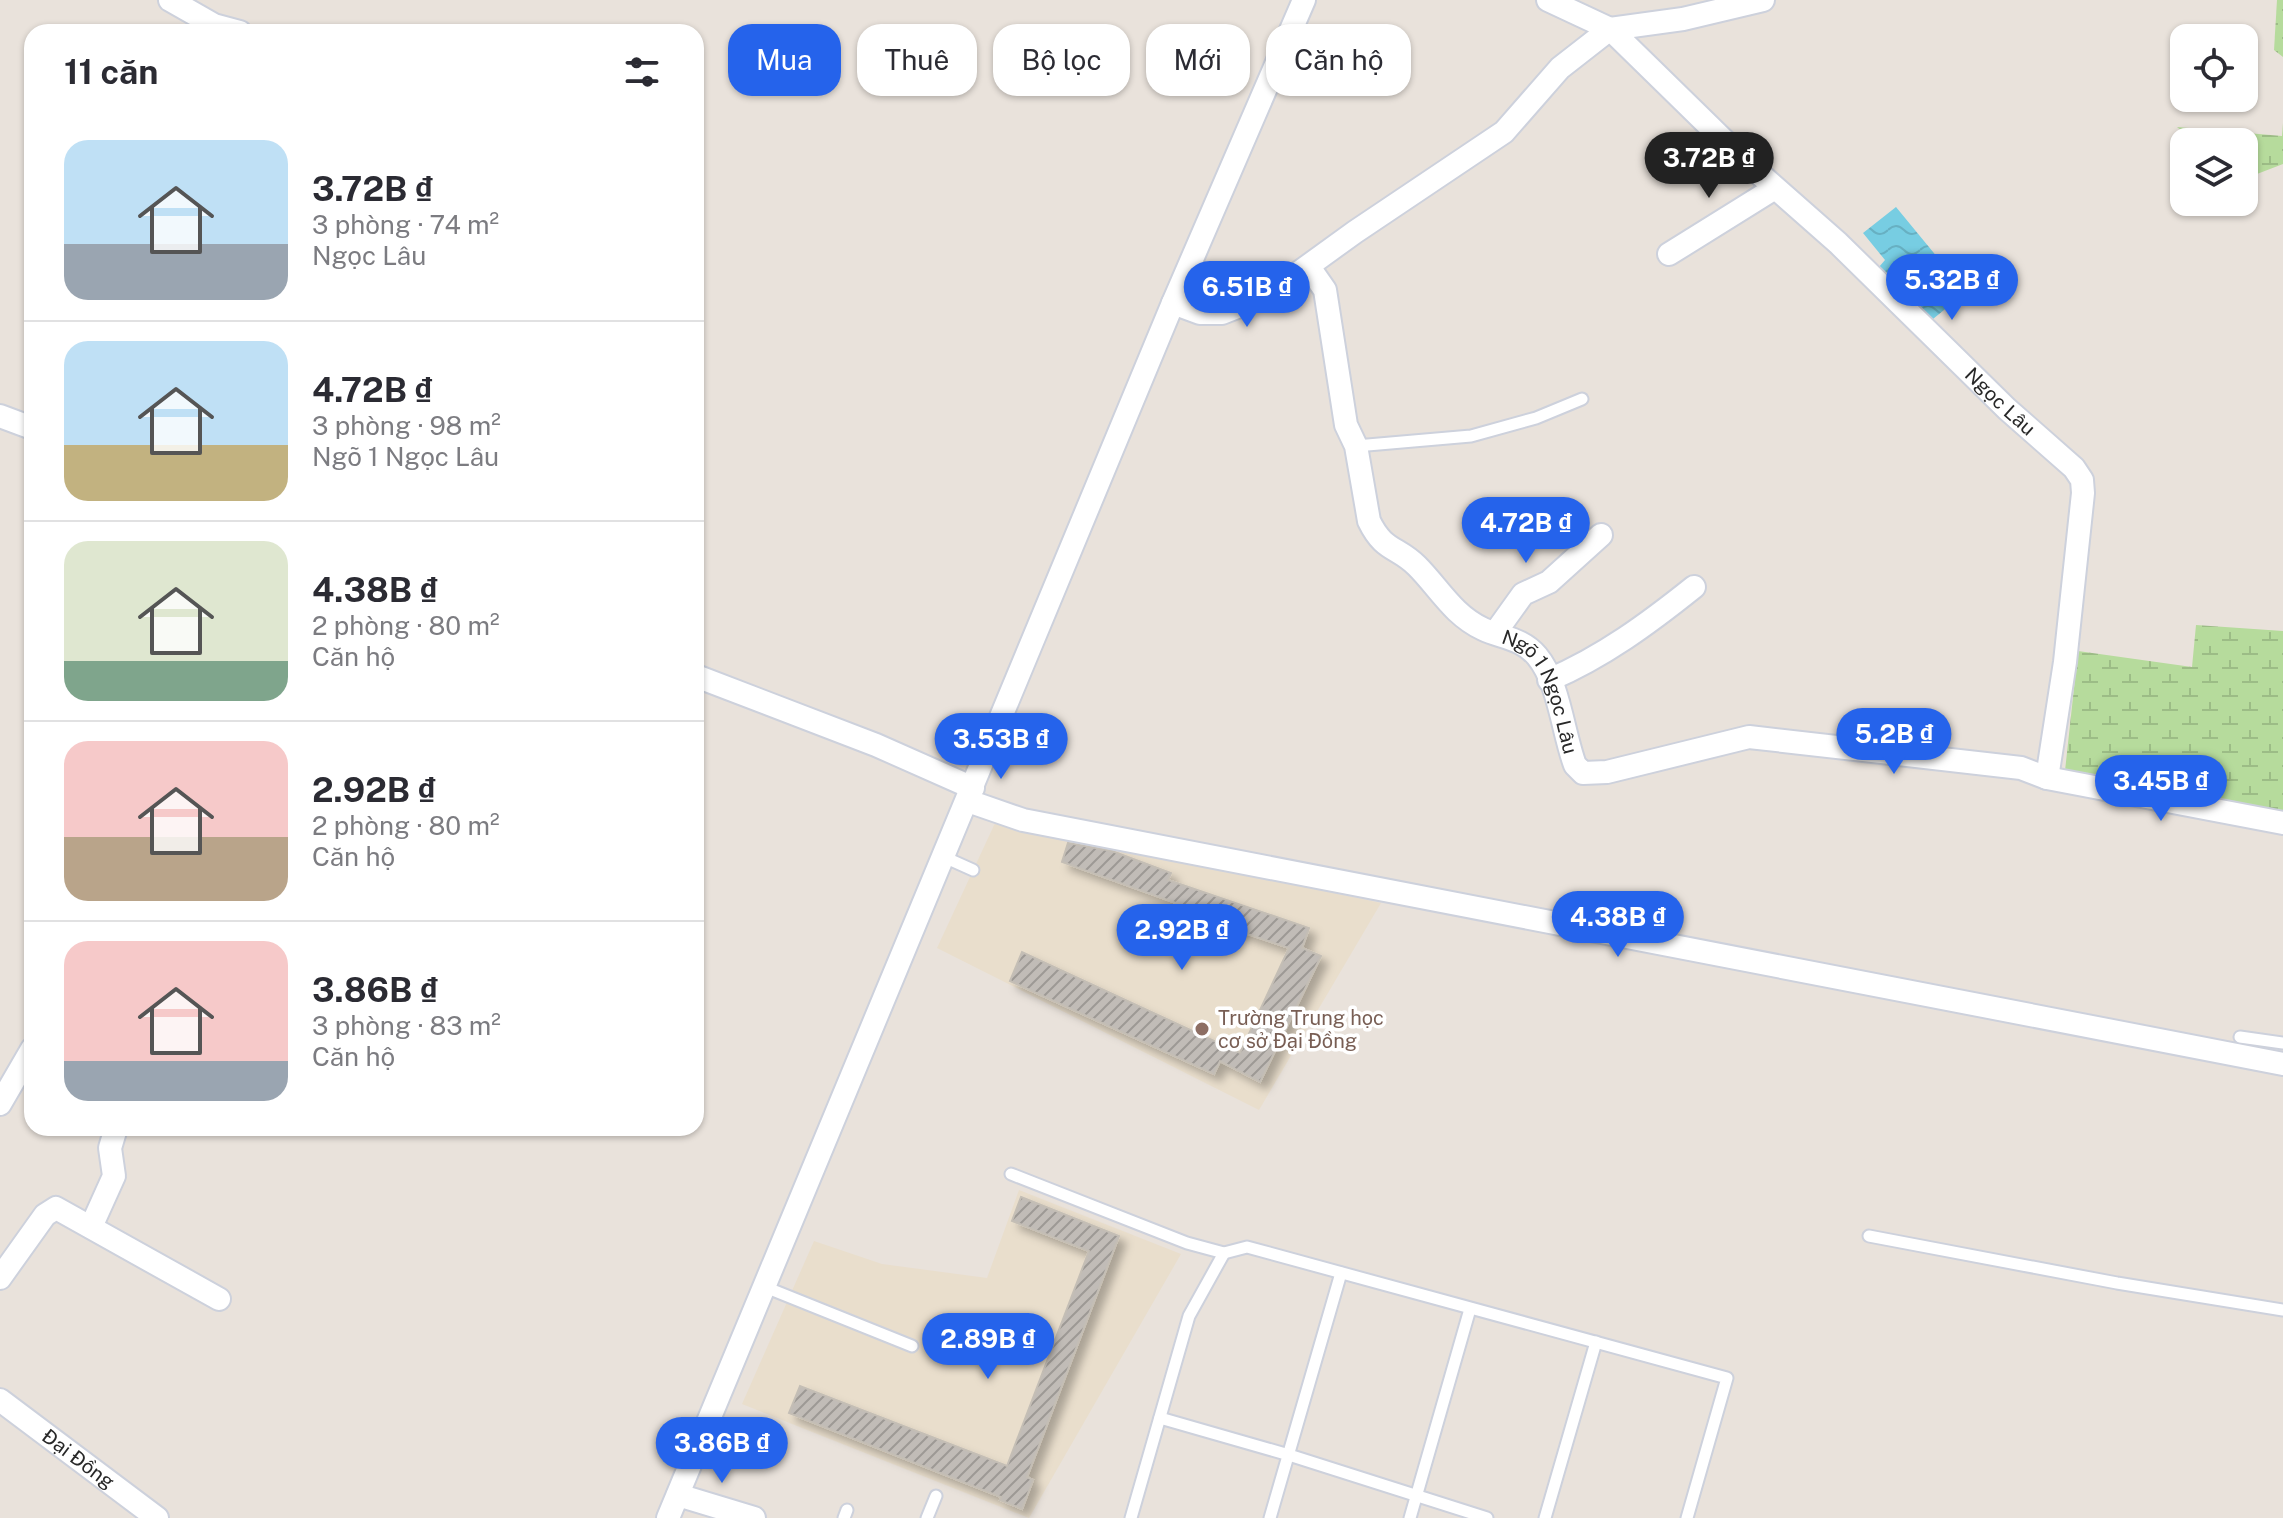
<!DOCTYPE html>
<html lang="vi">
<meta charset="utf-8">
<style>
:root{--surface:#fff;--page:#f7f7f7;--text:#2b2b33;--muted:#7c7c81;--line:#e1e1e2;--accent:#2563eb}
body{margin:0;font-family:"Public Sans",sans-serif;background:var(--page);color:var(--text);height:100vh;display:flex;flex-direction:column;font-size:30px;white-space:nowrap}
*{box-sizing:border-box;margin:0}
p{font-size:26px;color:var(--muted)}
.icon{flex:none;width:44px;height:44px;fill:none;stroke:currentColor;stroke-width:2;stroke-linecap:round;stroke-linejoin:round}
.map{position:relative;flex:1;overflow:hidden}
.drawer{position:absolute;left:24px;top:24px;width:680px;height:1112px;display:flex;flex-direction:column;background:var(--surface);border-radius:24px;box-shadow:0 2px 6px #0004}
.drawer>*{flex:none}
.hud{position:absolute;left:728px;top:24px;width:760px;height:72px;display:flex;gap:16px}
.fabs{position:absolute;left:2170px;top:24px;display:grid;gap:16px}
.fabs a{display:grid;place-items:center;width:88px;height:88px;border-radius:16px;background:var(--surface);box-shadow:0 2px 6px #0004;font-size:40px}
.price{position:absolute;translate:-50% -68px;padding:0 18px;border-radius:28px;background:var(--accent);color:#fff;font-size:26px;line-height:52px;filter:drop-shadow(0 2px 4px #0008)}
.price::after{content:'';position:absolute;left:50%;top:48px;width:24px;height:18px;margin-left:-12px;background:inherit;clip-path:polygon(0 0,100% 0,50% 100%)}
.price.selected{background:#222;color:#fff}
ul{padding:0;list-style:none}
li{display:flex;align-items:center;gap:24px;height:200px;padding:0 40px}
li+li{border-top:2px solid var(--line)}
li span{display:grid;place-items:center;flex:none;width:224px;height:160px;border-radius:24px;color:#555}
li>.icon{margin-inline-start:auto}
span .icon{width:96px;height:96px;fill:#fffc;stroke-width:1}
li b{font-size:34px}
h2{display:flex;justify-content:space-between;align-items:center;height:96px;padding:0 40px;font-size:34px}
.pill{padding:0 28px;border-radius:24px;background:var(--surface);box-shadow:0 2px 6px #0004;font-size:28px;line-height:72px}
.pill.selected{background:var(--accent);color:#fff}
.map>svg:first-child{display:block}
.education{fill:#e9decc}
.wetland{fill:url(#wetland-marsh)}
.water{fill:url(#water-waves)}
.building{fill:url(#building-hatch);stroke:#c4beb5;stroke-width:2;filter:url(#shadow)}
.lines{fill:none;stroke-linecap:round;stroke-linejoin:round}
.service-casing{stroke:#cdd1dc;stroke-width:15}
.minor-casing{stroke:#cdd1dc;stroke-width:26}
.service{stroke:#fff;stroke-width:11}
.minor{stroke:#fff;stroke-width:22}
.education-dot{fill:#8d6e63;stroke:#fff;stroke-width:3}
.labels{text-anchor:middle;stroke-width:7;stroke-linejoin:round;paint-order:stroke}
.street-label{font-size:20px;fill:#282828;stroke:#fff}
.education-label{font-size:20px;fill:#785e54;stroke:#fff;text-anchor:start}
</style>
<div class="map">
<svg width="2283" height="1518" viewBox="0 0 2283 1518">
<defs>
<pattern id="wetland-marsh" width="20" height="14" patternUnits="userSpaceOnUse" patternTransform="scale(2)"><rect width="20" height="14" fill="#b6db9c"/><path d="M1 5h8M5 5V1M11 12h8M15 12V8" fill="none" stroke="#9cbc86"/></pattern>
<pattern id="water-waves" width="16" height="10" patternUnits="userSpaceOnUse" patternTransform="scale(2)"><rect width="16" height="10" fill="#77cde2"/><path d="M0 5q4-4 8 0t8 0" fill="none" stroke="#67b0c2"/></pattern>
<pattern id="building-hatch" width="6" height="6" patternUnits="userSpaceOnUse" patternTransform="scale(2)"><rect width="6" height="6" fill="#c1bcb7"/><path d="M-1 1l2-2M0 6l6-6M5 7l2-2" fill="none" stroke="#9d9995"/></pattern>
<filter id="shadow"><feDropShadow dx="7" dy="7" stdDeviation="4" flood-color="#0004"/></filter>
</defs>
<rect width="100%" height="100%" fill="#e9e2db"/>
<g class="education">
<path d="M996 821 1381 903 1259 1110 937 948Z"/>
<path d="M1019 1190 1181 1254 1029 1518 742 1404 814 1241 882 1264 987 1278Z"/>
</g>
<g class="wetland">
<path d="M2277 0H2283V57L2274 50Z"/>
<path d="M2283 123V164L2244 179V142H2195L2177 127 2282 136Z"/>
<path d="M2196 625 2283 631V813L2065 771 2078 651 2192 667Z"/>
</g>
<path class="water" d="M1896 207 1966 292 1933 319 1879 267 1885 260 1863 233Z"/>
<g class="building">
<path d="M1068 843 1112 851 1171 873 1168 880 1309 928 1302 948 1321 956 1260 1082 1220 1061 1214 1074 1010 981 1022 952 1240 1053 1289 948 1177 910 1179 904 1062 862Z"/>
<path d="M1021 1197 1119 1236 1027 1477 1033 1480 1022 1509 1000 1500 1001 1497 789 1413 800 1386 1007 1466 1089 1251 1012 1221Z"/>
</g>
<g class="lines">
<g class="service-casing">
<g id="service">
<path d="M1356 446 1471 436 1536 418 1582 399"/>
<path d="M944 857 973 870"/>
<path d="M2240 1037 2283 1043"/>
<path d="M1011 1174 1187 1243 1224 1253 1247 1247 1727 1378 1687 1518"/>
<path d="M1869 1236 2117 1283 2283 1310"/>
<path d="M765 1287 912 1346"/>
<path d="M1160 1418 1289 1455 1487 1518"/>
<path d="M844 1518 847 1510"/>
<path d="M927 1518 936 1496"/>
<path d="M1131 1518 1189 1316 1224 1253"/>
<path d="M1270 1518 1341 1273"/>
<path d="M1410 1518 1470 1309"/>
<path d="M1545 1518 1596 1342"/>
</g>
</g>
<g class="minor-casing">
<g id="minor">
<path d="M170 0 214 25 240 32"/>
<path id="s1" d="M1548 0 1610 29 1745 161 1838 243 2007 409 2074 468 2082 480 2083 493 2065 662 2047 778"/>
<path d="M1669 254 1775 188"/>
<path id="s2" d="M1309 267 1325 290 1346 425 1356 446 1369 521C1384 552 1397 546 1417 566 1439 588 1453 615 1483 629 1502 638 1522 638 1537 656 1559 682 1563 733 1575 765L1583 773 1607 772 1749 737 2021 768 2047 778 2283 823"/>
<path d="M1173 303 1200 313H1222L1255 300 1290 279 1355 232 1504 132 1560 68 1610 29 1683 19 1763 0"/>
<path d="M0 416 32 428"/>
<path d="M1495 633 1523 594 1549 582 1601 535"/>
<path d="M696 676 876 745 973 788"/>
<path d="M1549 680C1603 657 1649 623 1694 587"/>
<path d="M968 801 1023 820 2283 1064"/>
<path d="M0 1104 32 1049"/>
<path d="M91 1227 114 1176 110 1148 116 1128"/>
<path d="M0 1278 45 1215 56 1208 219 1299"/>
<path id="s3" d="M0 1400 157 1518"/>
<path d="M678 1495 754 1518"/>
<path d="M668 1518 1173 303 1304 0"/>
</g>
</g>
<use href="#service" class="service"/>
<use href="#minor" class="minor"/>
</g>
<circle class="education-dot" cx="1202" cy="1029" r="8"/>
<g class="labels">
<g class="street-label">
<text dy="7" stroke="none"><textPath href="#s1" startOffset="608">Ngọc Lâu</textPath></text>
<text dy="7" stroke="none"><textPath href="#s2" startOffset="516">Ngõ 1 Ngọc Lâu</textPath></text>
<text dy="7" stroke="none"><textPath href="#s3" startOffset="98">Đại Đồng</textPath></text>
</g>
<g class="education-label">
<text x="1218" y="1025">Trường Trung học<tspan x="1218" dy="23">cơ sở Đại Đồng</tspan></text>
</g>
</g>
</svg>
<div class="fabs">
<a><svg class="icon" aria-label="locate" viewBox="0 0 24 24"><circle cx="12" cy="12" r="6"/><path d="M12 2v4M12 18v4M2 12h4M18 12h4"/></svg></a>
<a><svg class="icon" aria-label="layers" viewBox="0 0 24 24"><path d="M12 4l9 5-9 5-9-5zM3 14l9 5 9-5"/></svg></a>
</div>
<b class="price selected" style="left:1709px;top:200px">3.72B ₫</b>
<b class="price" style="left:1952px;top:322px">5.32B ₫</b>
<b class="price" style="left:1247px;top:329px">6.51B ₫</b>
<b class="price" style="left:1526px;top:565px">4.72B ₫</b>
<b class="price" style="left:1894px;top:776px">5.2B ₫</b>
<b class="price" style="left:1001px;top:781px">3.53B ₫</b>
<b class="price" style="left:2161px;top:823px">3.45B ₫</b>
<b class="price" style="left:1618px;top:959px">4.38B ₫</b>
<b class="price" style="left:1182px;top:972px">2.92B ₫</b>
<b class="price" style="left:988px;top:1381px">2.89B ₫</b>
<b class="price" style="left:722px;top:1485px">3.86B ₫</b>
<div class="hud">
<a class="pill selected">Mua</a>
<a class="pill">Thuê</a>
<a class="pill">Bộ lọc</a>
<a class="pill">Mới</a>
<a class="pill">Căn hộ</a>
</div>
<section class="drawer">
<h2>11 căn<svg class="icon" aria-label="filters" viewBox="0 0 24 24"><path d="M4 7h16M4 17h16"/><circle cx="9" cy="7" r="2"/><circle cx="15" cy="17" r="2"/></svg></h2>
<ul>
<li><span style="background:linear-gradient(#bfe0f5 65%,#9aa5b1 0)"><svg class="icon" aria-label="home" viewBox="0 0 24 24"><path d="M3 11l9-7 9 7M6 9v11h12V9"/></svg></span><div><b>3.72B ₫</b><p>3 phòng · 74 m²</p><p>Ngọc Lâu</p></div></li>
<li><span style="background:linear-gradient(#bfe0f5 65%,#c2b280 0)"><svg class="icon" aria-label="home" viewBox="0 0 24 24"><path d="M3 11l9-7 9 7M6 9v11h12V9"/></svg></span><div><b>4.72B ₫</b><p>3 phòng · 98 m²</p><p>Ngõ 1 Ngọc Lâu</p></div></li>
<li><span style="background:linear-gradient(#dfe7d0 75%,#7fa58c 0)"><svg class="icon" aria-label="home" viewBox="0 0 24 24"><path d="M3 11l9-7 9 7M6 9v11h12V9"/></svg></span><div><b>4.38B ₫</b><p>2 phòng · 80 m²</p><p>Căn hộ</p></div></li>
<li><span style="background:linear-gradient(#f6c9c9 60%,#b9a48a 0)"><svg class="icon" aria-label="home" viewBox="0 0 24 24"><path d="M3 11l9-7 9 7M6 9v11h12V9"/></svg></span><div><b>2.92B ₫</b><p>2 phòng · 80 m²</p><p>Căn hộ</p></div></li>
<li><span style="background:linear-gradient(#f6c9c9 75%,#9aa5b1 0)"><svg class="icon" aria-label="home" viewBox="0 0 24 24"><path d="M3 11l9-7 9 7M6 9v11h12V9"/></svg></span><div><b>3.86B ₫</b><p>3 phòng · 83 m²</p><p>Căn hộ</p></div></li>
</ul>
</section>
</div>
